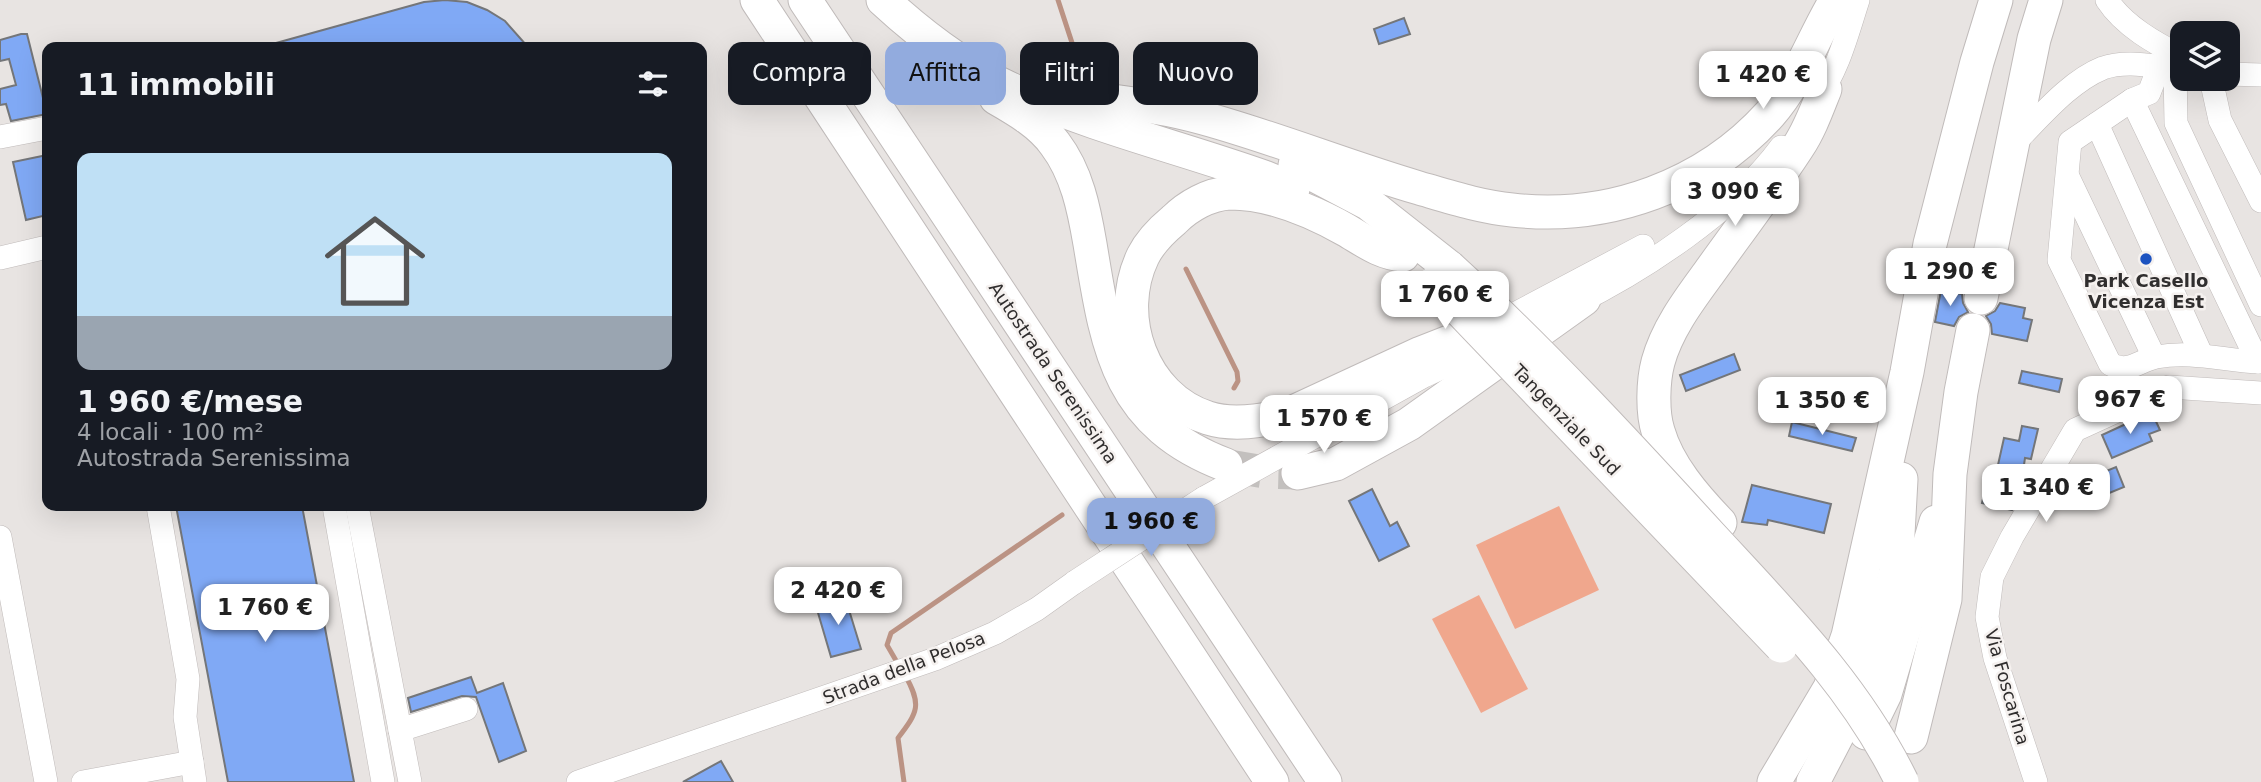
<!DOCTYPE html>
<html lang="it">
<meta charset="utf-8">
<style>
:root{--surface:#171b24;--page:#242831;--text:#f1f3f6;--muted:#9ea1a6;--line:#363941;--accent:#92abde}
body{margin:0;font-family:"DejaVu Sans",sans-serif;background:var(--page);color:var(--text);height:100vh;display:flex;flex-direction:column;font-size:26px;white-space:nowrap}
*{box-sizing:border-box;margin:0}
p{font-size:23px;color:var(--muted)}
.icon{flex:none;width:38px;height:38px;fill:none;stroke:currentColor;stroke-width:2;stroke-linecap:round;stroke-linejoin:round}
.map{position:relative;flex:1;overflow:hidden}
.sheet{position:absolute;left:42px;top:42px;width:665px;height:469px;display:flex;flex-direction:column;background:var(--surface);border-radius:14px;box-shadow:0 7px 28px #0002}
.sheet>*{flex:none}
.guide{position:absolute;left:728px;top:42px;width:665px;height:63px;display:flex;gap:14px}
.fabs{position:absolute;left:2170px;top:21px;display:grid;gap:14px}
.fabs a{display:grid;place-items:center;width:70px;height:70px;border-radius:14px;background:var(--surface);box-shadow:0 7px 28px #0002;font-size:35px}
.price{position:absolute;translate:-50% -60px;padding:0 16px;border-radius:14px;background:#fff;color:#222;font-size:23px;line-height:46px;filter:drop-shadow(0 2px 4px #0008)}
.price::after{content:'';position:absolute;left:50%;top:42px;width:21px;height:16px;margin-left:-10px;background:inherit;clip-path:polygon(0 0,100% 0,50% 100%)}
.price.selected{background:var(--accent);color:#111}
ul{padding:0;list-style:none}
li{display:grid;align-content:center;gap:14px;height:371px;padding:0 35px}
li+li{border-top:2px solid var(--line)}
li span{display:grid;place-items:center;height:217px;border-radius:14px;color:#555}
li>.icon{margin-inline-start:auto}
span .icon{width:126px;height:126px;fill:#fffc;stroke-width:1}
li b{font-size:30px}
h2{display:flex;justify-content:space-between;align-items:center;height:84px;padding:0 35px;font-size:30px}
.tag{padding:0 24px;border-radius:14px;background:var(--surface);box-shadow:0 7px 28px #0002;font-size:24px;line-height:63px}
.tag.selected{background:var(--accent);color:#111}
.map>svg:first-child{display:block}
.green{fill:#f0a78d}
.lines{fill:none;stroke-linecap:round;stroke-linejoin:round}
.stream{stroke:#bb9384;stroke-width:5}
.building{fill:#80a9f5;stroke:#747679;stroke-width:2}
.highway-tunnel{stroke:#c3c0be;stroke-width:33;stroke-dasharray:33 17;stroke-linecap:butt}
.minor-casing{stroke:#c0bbba;stroke-width:24}
.highway-casing{stroke:#c0bbba;stroke-width:35}
.minor{stroke:#fff;stroke-width:23}
.highway{stroke:#fff;stroke-width:33}
.minor-bridge-casing{stroke:#c0bbba;stroke-width:24;stroke-linecap:butt}
.highway-bridge-casing{stroke:#c0bbba;stroke-width:35;stroke-linecap:butt}
.minor-bridge{stroke:#fff;stroke-width:23}
.highway-bridge{stroke:#fff;stroke-width:33}
.poi-dot{fill:#1d53c0;stroke:#f5f1ef;stroke-width:2.5}
.labels{text-anchor:middle;stroke-width:5;stroke-linejoin:round;paint-order:stroke}
.poi-label{font-size:18px;font-weight:bold;fill:#302e2e;stroke:#f5f1ef}
.street-label{font-size:18px;fill:#302e2e;stroke:#f5f1ef}
</style>
<div class="map">
<svg width="2261" height="782" viewBox="0 0 2261 782">
<rect width="100%" height="100%" fill="#e8e4e2"/>
<g class="green">
<path d="M1559 506 1599 590 1515 629 1476 545Z"/>
<path d="M1479 595 1528 689 1481 713 1432 619Z"/>
</g>
<g class="lines">
<g class="stream">
<path d="M1058 0 1077 58"/>
<path d="M1186 269 1237 372 1238 381 1234 388"/>
<path d="M898 664 887 645 891 633 1062 515"/>
<path d="M904 782 898 738C918 712 922 705 905 675"/>
</g>
</g>
<g class="building">
<path d="M445 0 467 2 487 10 505 21 528 47H277L276 43 424 2Z"/>
<path d="M1404 18 1410 34 1379 44 1374 29Z"/>
<path d="M21 34H27L47 114 11 121 6 104 0 105V89L16 85 9 59 0 61V40Z"/>
<path d="M47 155V215L26 220 13 162Z"/>
<path d="M1941 290 1962 294 1963 303 1968 312 1959 317 1954 326 1935 322Z"/>
<path d="M2000 303 2025 308 2023 318 2032 320 2027 341 1992 334 1991 324 1986 316 1995 311Z"/>
<path d="M1734 354 1740 370 1686 391 1680 375Z"/>
<path d="M2022 371 2062 379 2059 392 2019 383Z"/>
<path d="M2153 415 2160 430 2149 434 2152 441 2112 458 2102 435 2141 417 2142 420Z"/>
<path d="M1792 422 1856 438 1852 451 1789 436Z"/>
<path d="M2022 426 2038 429 2031 459 2025 458 2019 498 2012 510 1982 503 1985 490 1992 492 2004 438 2019 441Z"/>
<path d="M2116 467 2124 487 2107 494 2099 474Z"/>
<path d="M1752 485 1831 504 1824 533 1768 520 1767 525 1742 522Z"/>
<path d="M1372 489 1390 526 1397 522 1409 546 1379 561 1349 501Z"/>
<path d="M176 506H302L354 782H228Z"/>
<path d="M845 597 861 649 831 657 816 606Z"/>
<path d="M471 677 477 693 503 683 526 751 499 762 476 697 462 696 411 712 408 698Z"/>
<path d="M721 761 733 782H683Z"/>
</g>
<g class="lines">
<path class="highway-tunnel" d="M1229 466 1265 472 1298 473"/>
<g class="minor-casing">
<g id="minor">
<path d="M2107 0C2124 26 2155 43 2182 57"/>
<path d="M2159 67 2149 93 2132 100 2070 142 2059 260 2110 364C2129 374 2138 361 2156 357 2193 350 2225 361 2261 362"/>
<path d="M2175 68 2176 123 2261 305"/>
<path d="M2228 74 2261 75"/>
<path d="M2211 79 2220 120 2261 201"/>
<path d="M1816 100C1838 71 1847 34 1858 0"/>
<path d="M2132 100 2258 362"/>
<path d="M2097 124 2201 354"/>
<path d="M0 137 47 128"/>
<path d="M2011 146C2038 120 2068 82 2103 68 2125 60 2152 66 2174 68"/>
<path d="M2068 177 2154 357"/>
<path d="M0 258 47 247"/>
<path d="M1573 305C1644 270 1734 211 1781 147"/>
<path d="M1494 325 1643 246"/>
<path d="M1204 498 1424 376 1504 338"/>
<path d="M158 506 188 679 185 717 195 782"/>
<path d="M334 506 383 782"/>
<path d="M357 506 410 782"/>
<path d="M0 537 46 782"/>
<path d="M400 730 466 709"/>
<path d="M83 782 192 762"/>
<path d="M578 782 935 659 995 633 1037 609 1075 582"/>
<path d="M2036 782 1995 658 1987 617 1992 577 2012 537 2075 430 2169 387 2261 393"/>
</g>
</g>
<g class="highway-casing">
<g id="highway">
<path d="M757 0 1272 782"/>
<path d="M805 0 1325 782"/>
<path d="M883 0C922 36 967 70 1015 91 1095 127 1182 148 1264 177L1293 189"/>
<path d="M996 98C1017 110 1041 124 1055 144 1077 173 1084 209 1090 244 1107 347 1116 423 1226 465"/>
<path d="M1088 98C1127 103 1166 107 1203 118 1276 138 1347 167 1419 188 1450 197 1481 207 1512 210 1608 221 1705 186 1770 114 1799 81 1813 38 1836 0"/>
<path d="M1295 165 1369 204 1449 267"/>
<path d="M1403 255C1380 253 1365 241 1346 230 1312 211 1270 193 1230 193 1209 194 1188 206 1174 220 1162 230 1150 242 1143 256 1114 316 1142 397 1208 418 1233 426 1262 421 1287 415L1421 353 1495 324"/>
<path d="M1981 298 2034 39 2046 0"/>
<path d="M1298 473 1336 464 1409 424 1584 299"/>
<path d="M1720 523C1695 497 1668 466 1658 431 1652 412 1653 381 1658 362 1667 329 1689 300 1708 274 1738 232 1770 190 1798 147 1810 129 1817 109 1825 89"/>
<path d="M1866 733 1885 694 1936 522"/>
<path d="M1911 737 1945 599 1950 474 1961 392 1973 330"/>
<path d="M1774 782 1830 688 1848 636 1907 372 1930 244 1977 62 1996 0"/>
<path d="M1813 782 1863 686 1896 571 1901 479"/>
</g>
</g>
<use href="#minor" class="minor"/>
<use href="#highway" class="highway"/>
<g class="minor-bridge-casing">
<path id="minor-bridge" d="M1075 582 1204 498"/>
</g>
<g class="highway-bridge-casing">
<g id="highway-bridge">
<path d="M1449 267C1541 351 1627 444 1711 536 1782 613 1856 687 1902 782"/>
<path d="M1434 283 1781 646"/>
</g>
</g>
<use href="#minor-bridge" class="minor-bridge"/>
<use href="#highway-bridge" class="highway-bridge"/>
</g>
<circle class="poi-dot" cx="2146" cy="259" r="7"/>
<g class="labels">
<g class="poi-label">
<text x="2146" y="287">Park Casello<tspan x="2146" dy="21">Vicenza Est</tspan></text>
</g>
<g class="street-label">
<text transform="translate(1053 373) rotate(56)" y="6">Autostrada Serenissima</text>
<text transform="translate(1566 420) rotate(46)" y="6">Tangenziale Sud</text>
<text transform="translate(904 668) rotate(-21)" y="6">Strada della Pelosa</text>
<text transform="translate(2007 687) rotate(74)" y="6">Via Foscarina</text>
</g>
</g>
</svg>
<div class="fabs">
<a><svg class="icon" aria-label="layers" viewBox="0 0 24 24"><path d="M12 4l9 5-9 5-9-5zM3 14l9 5 9-5"/></svg></a>
</div>
<b class="price" style="left:1763px;top:111px">1 420 €</b>
<b class="price" style="left:1735px;top:228px">3 090 €</b>
<b class="price" style="left:1950px;top:308px">1 290 €</b>
<b class="price" style="left:1445px;top:331px">1 760 €</b>
<b class="price" style="left:2130px;top:436px">967 €</b>
<b class="price" style="left:1822px;top:437px">1 350 €</b>
<b class="price" style="left:1324px;top:455px">1 570 €</b>
<b class="price" style="left:2046px;top:524px">1 340 €</b>
<b class="price selected" style="left:1151px;top:558px">1 960 €</b>
<b class="price" style="left:838px;top:627px">2 420 €</b>
<b class="price" style="left:265px;top:644px">1 760 €</b>
<div class="guide">
<a class="tag">Compra</a>
<a class="tag selected">Affitta</a>
<a class="tag">Filtri</a>
<a class="tag">Nuovo</a>
</div>
<section class="sheet">
<h2>11 immobili<svg class="icon" aria-label="filters" viewBox="0 0 24 24"><path d="M4 7h16M4 17h16"/><circle cx="9" cy="7" r="2"/><circle cx="15" cy="17" r="2"/></svg></h2>
<ul>
<li><span style="background:linear-gradient(#bfe0f5 75%,#9aa5b1 0)"><svg class="icon" aria-label="home" viewBox="0 0 24 24"><path d="M3 11l9-7 9 7M6 9v11h12V9"/></svg></span><div><b>1 960 €/mese</b><p>4 locali · 100 m²</p><p>Autostrada Serenissima</p></div></li>
</ul>
</section>
</div>
